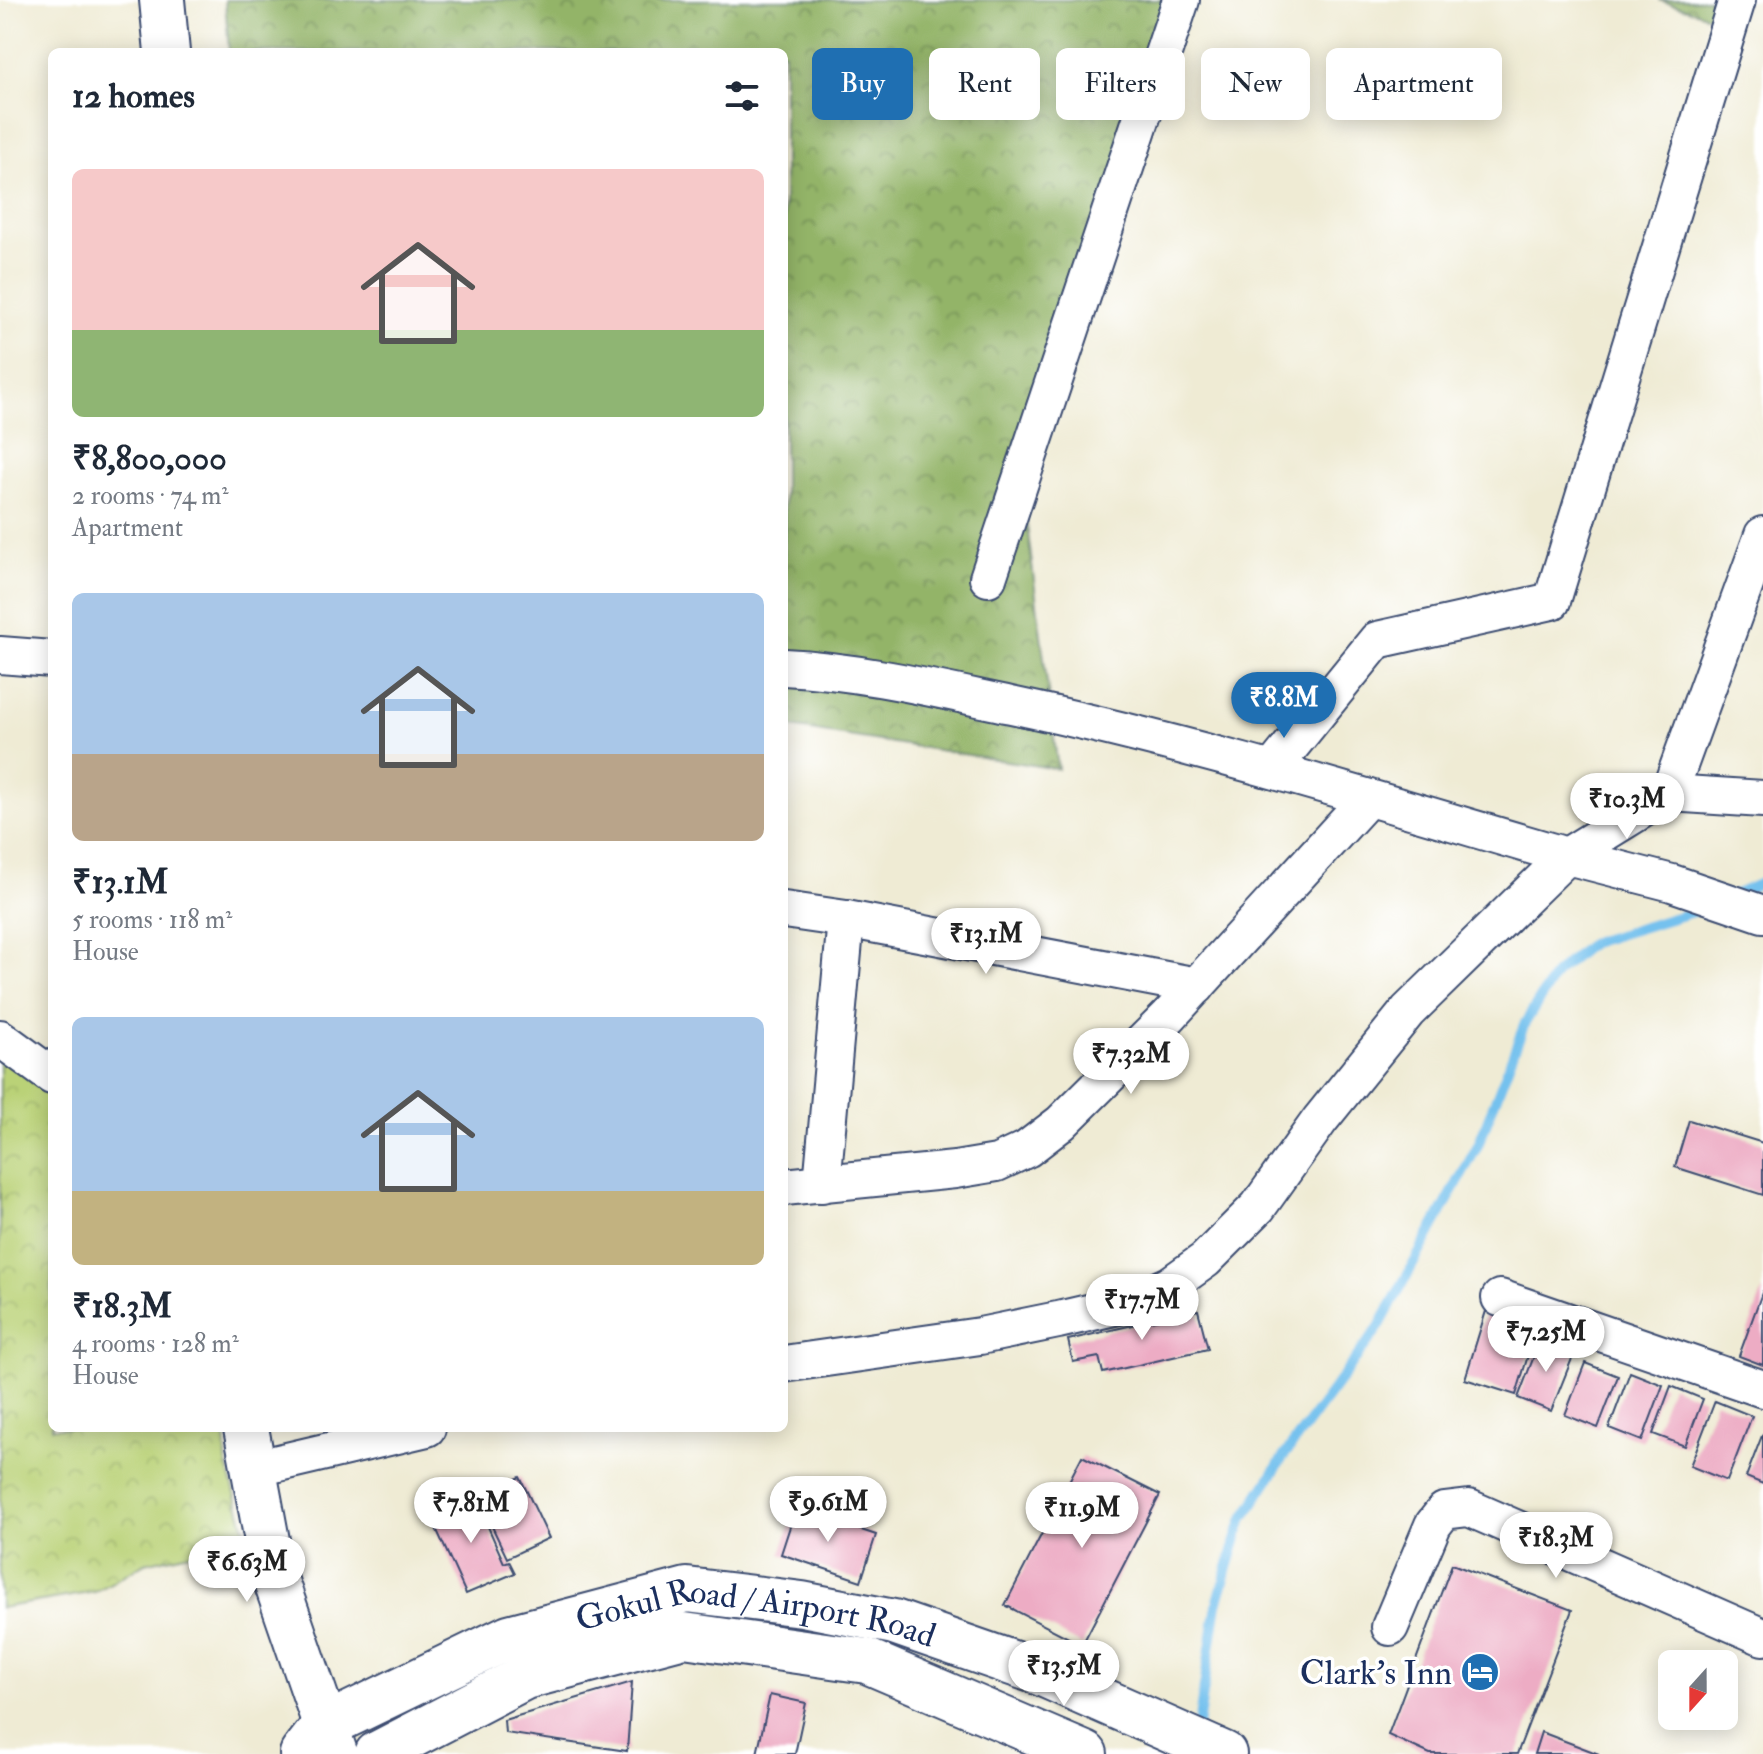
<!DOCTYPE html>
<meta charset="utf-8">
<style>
:root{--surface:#fff;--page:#f6f6f7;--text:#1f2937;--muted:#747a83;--accent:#1f6fb2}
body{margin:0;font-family:"IM FELL Double Pica",serif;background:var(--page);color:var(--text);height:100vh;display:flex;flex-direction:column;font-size:30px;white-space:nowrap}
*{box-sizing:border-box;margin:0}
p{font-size:26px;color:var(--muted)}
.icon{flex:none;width:44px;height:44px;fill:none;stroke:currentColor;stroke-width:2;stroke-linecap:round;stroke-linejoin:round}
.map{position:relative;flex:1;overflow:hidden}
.side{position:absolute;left:48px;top:48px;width:740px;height:1384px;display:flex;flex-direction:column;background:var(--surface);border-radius:12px;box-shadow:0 4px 20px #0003}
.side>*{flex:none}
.top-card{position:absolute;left:812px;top:48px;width:760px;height:72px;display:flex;gap:16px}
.needle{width:52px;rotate:201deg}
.tools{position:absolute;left:1658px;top:1650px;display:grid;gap:16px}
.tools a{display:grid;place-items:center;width:80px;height:80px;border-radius:12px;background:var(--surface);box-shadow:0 4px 20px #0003;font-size:40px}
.price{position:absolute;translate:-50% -68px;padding:0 18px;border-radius:28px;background:#fff;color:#222;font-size:26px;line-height:52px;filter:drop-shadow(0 2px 4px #0008)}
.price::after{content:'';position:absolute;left:50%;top:48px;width:24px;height:18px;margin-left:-12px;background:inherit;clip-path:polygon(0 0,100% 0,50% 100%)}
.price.current{background:var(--accent);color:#fff}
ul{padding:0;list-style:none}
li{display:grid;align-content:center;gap:16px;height:424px;padding:0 24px}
li span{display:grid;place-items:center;height:248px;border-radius:12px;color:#555}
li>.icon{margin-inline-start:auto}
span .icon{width:144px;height:144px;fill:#fffc;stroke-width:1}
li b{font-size:34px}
h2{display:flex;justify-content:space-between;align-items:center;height:96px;padding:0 24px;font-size:34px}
.chip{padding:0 28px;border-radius:12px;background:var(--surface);box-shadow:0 4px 20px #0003;font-size:28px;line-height:72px}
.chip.current{background:var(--accent);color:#fff}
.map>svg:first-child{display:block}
.forest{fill:url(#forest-crowns);stroke:#577263;stroke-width:2}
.park{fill:url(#park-crowns);stroke:#6a806a;stroke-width:2}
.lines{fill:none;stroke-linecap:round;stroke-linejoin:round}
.stream{stroke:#74c1ee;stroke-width:10}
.building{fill:#edacc4}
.street-casing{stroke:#3b4b70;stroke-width:40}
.secondary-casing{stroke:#3b4b70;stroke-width:48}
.street{stroke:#fff;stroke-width:36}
.secondary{stroke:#fff;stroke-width:44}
.labels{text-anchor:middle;stroke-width:7;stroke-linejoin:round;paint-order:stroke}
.street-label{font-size:34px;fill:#1b2f5e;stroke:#fff}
.poi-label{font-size:34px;fill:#1b2f5e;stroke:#fff;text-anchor:end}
</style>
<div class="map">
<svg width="1763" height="1754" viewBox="0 0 1763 1754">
<defs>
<pattern id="forest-crowns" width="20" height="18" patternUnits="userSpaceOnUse" patternTransform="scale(2)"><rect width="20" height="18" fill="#93b468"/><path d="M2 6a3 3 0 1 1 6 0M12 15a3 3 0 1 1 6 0" fill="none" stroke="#779359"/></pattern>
<pattern id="park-crowns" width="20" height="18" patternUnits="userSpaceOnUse" patternTransform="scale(2)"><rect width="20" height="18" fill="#bad277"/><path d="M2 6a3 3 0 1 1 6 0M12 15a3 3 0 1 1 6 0" fill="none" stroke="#9fb569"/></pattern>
</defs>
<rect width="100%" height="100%" fill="#fff"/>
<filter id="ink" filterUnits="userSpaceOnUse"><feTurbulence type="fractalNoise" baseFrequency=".0125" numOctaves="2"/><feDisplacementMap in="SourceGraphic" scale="16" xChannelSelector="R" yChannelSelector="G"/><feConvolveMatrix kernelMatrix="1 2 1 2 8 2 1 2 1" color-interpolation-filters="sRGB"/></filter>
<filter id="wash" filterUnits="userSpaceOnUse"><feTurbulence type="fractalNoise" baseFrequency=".006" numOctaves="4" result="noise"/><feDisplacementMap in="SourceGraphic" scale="32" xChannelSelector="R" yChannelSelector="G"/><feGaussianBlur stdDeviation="1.8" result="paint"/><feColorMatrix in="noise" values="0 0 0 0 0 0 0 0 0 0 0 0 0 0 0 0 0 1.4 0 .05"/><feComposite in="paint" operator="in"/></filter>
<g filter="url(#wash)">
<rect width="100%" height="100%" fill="#efebd4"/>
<g class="forest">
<path d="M225 0H1192L1020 470 1058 769 784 726V52H229Z"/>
<path d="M1659 0H1725L1718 19Z"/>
</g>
<path class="park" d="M0 1054 52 1091V1428H225L226 1461 248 1540 145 1563 95 1592 0 1608Z"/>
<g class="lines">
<g class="stream">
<path d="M1734 895 1763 882"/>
<path d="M1197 1732 1217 1604 1242 1521 1284 1456 1379 1327 1478 1145 1525 1023 1556 973 1591 943 1709 907"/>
</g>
</g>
<g id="blocks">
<g class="building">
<path d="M1689 1120 1763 1143V1195L1675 1167Z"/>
<path d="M1763 1290V1365L1739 1356Z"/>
<path d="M1198 1310 1208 1349 1103 1373 1099 1357 1073 1362 1068 1340Z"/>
<path d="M1486 1311 1537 1326 1516 1395 1465 1379Z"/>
<path d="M1541 1338 1575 1351 1551 1411 1518 1398Z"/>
<path d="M1585 1363 1618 1376 1598 1428 1565 1415Z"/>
<path d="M1630 1372 1663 1385 1642 1441 1609 1428Z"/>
<path d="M1671 1386 1703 1399 1685 1446 1653 1434Z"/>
<path d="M1715 1401 1752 1416 1727 1481 1690 1466Z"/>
<path d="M1763 1433V1484L1746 1477Z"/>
<path d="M1082 1456 1160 1495 1082 1645 1005 1605Z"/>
<path d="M520 1477 549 1538 507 1558 478 1497Z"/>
<path d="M474 1495 504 1563 509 1561 515 1573 466 1594 430 1515Z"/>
<path d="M796 1508 876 1535 861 1581 781 1554Z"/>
<path d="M1452 1564 1572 1610 1517 1754H1430L1388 1735Z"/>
<path d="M632 1682 627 1751 505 1733 504 1720Z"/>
<path d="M770 1695 806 1703 795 1754H757Z"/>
<path d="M1541 1732 1599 1754H1534Z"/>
</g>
</g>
</g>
<g filter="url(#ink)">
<use href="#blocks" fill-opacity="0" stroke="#3b4b70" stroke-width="2"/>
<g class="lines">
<g class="street-casing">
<g id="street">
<path d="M988 578 1181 0"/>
<path d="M0 655 52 659"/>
<path d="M784 667C861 671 935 689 1011 705 1200 745 1382 802 1567 856L1669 793 1763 799"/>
<path d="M1273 768 1377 640 1552 601 1737 0"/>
<path d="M1669 793 1763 535"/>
<path d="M784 910 846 919 1197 986"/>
<path d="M0 1038 52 1076"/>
<path d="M822 1184 846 919"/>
<path d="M784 1187 955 1170 997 1163 1027 1149 1061 1123 1169 1016 1368 798"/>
<path d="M1500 1298 1763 1389"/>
<path d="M784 1364 980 1336 1058 1320 1131 1303 1170 1285 1205 1260 1258 1207 1320 1120 1408 1011 1567 856 1672 883 1763 914"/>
<path d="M253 1469 427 1428"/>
<path d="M1390 1627 1433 1525 1444 1511 1469 1508 1763 1637"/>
</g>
</g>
<g class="secondary-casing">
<g id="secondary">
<path d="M162 0 167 52"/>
<path d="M246 1428 273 1573 335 1753"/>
<path id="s1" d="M302 1754 323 1727 509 1637 687 1590 802 1604 894 1622 1038 1672 1224 1754"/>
<path d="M377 1754 525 1677 684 1635 867 1661 1085 1754"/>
</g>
</g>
<use href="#street" class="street"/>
<use href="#secondary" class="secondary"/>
</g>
</g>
<defs>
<g id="hotel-disc" transform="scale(2)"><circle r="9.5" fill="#1f6fb2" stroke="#fff"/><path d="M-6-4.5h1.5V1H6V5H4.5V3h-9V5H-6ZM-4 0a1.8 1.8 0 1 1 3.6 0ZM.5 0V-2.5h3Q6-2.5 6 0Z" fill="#fff"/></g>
</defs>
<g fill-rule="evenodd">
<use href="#hotel-disc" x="1480" y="1672"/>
</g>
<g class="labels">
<g class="street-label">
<text dy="12" stroke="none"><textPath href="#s1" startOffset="494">Gokul Road / Airport Road</textPath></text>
</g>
<g class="poi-label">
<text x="1452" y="1684">Clark's Inn</text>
</g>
</g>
</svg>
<div class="tools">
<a><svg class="needle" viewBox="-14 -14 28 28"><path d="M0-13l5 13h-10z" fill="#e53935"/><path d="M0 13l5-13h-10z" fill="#747a83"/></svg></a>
</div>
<b class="price current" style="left:1284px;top:740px">₹8.8M</b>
<b class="price" style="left:1627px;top:841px">₹10.3M</b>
<b class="price" style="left:986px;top:976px">₹13.1M</b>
<b class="price" style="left:1131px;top:1096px">₹7.32M</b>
<b class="price" style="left:1142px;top:1342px">₹17.7M</b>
<b class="price" style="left:1546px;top:1374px">₹7.25M</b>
<b class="price" style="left:828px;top:1544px">₹9.61M</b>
<b class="price" style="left:471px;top:1545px">₹7.81M</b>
<b class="price" style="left:1082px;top:1550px">₹11.9M</b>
<b class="price" style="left:1556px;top:1580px">₹18.3M</b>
<b class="price" style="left:247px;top:1604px">₹6.63M</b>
<b class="price" style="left:1064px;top:1708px">₹13.5M</b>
<div class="top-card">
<a class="chip current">Buy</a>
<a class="chip">Rent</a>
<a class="chip">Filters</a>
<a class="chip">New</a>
<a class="chip">Apartment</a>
</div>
<section class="side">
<h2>12 homes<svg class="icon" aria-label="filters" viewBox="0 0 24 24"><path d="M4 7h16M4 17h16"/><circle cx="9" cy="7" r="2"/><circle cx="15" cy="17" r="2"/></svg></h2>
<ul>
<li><span style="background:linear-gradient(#f6c9c9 65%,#8fb573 0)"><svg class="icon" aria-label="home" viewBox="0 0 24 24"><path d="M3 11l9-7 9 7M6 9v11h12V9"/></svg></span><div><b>₹8,800,000</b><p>2 rooms · 74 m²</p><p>Apartment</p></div></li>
<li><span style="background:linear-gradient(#a9c7e8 65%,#b9a48a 0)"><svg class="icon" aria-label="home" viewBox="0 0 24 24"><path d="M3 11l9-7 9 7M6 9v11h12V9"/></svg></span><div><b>₹13.1M</b><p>5 rooms · 118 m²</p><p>House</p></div></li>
<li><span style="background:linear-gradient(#a9c7e8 70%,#c2b280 0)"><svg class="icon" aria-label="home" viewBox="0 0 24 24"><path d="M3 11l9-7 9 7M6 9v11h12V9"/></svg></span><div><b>₹18.3M</b><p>4 rooms · 128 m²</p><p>House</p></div></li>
</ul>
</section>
</div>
